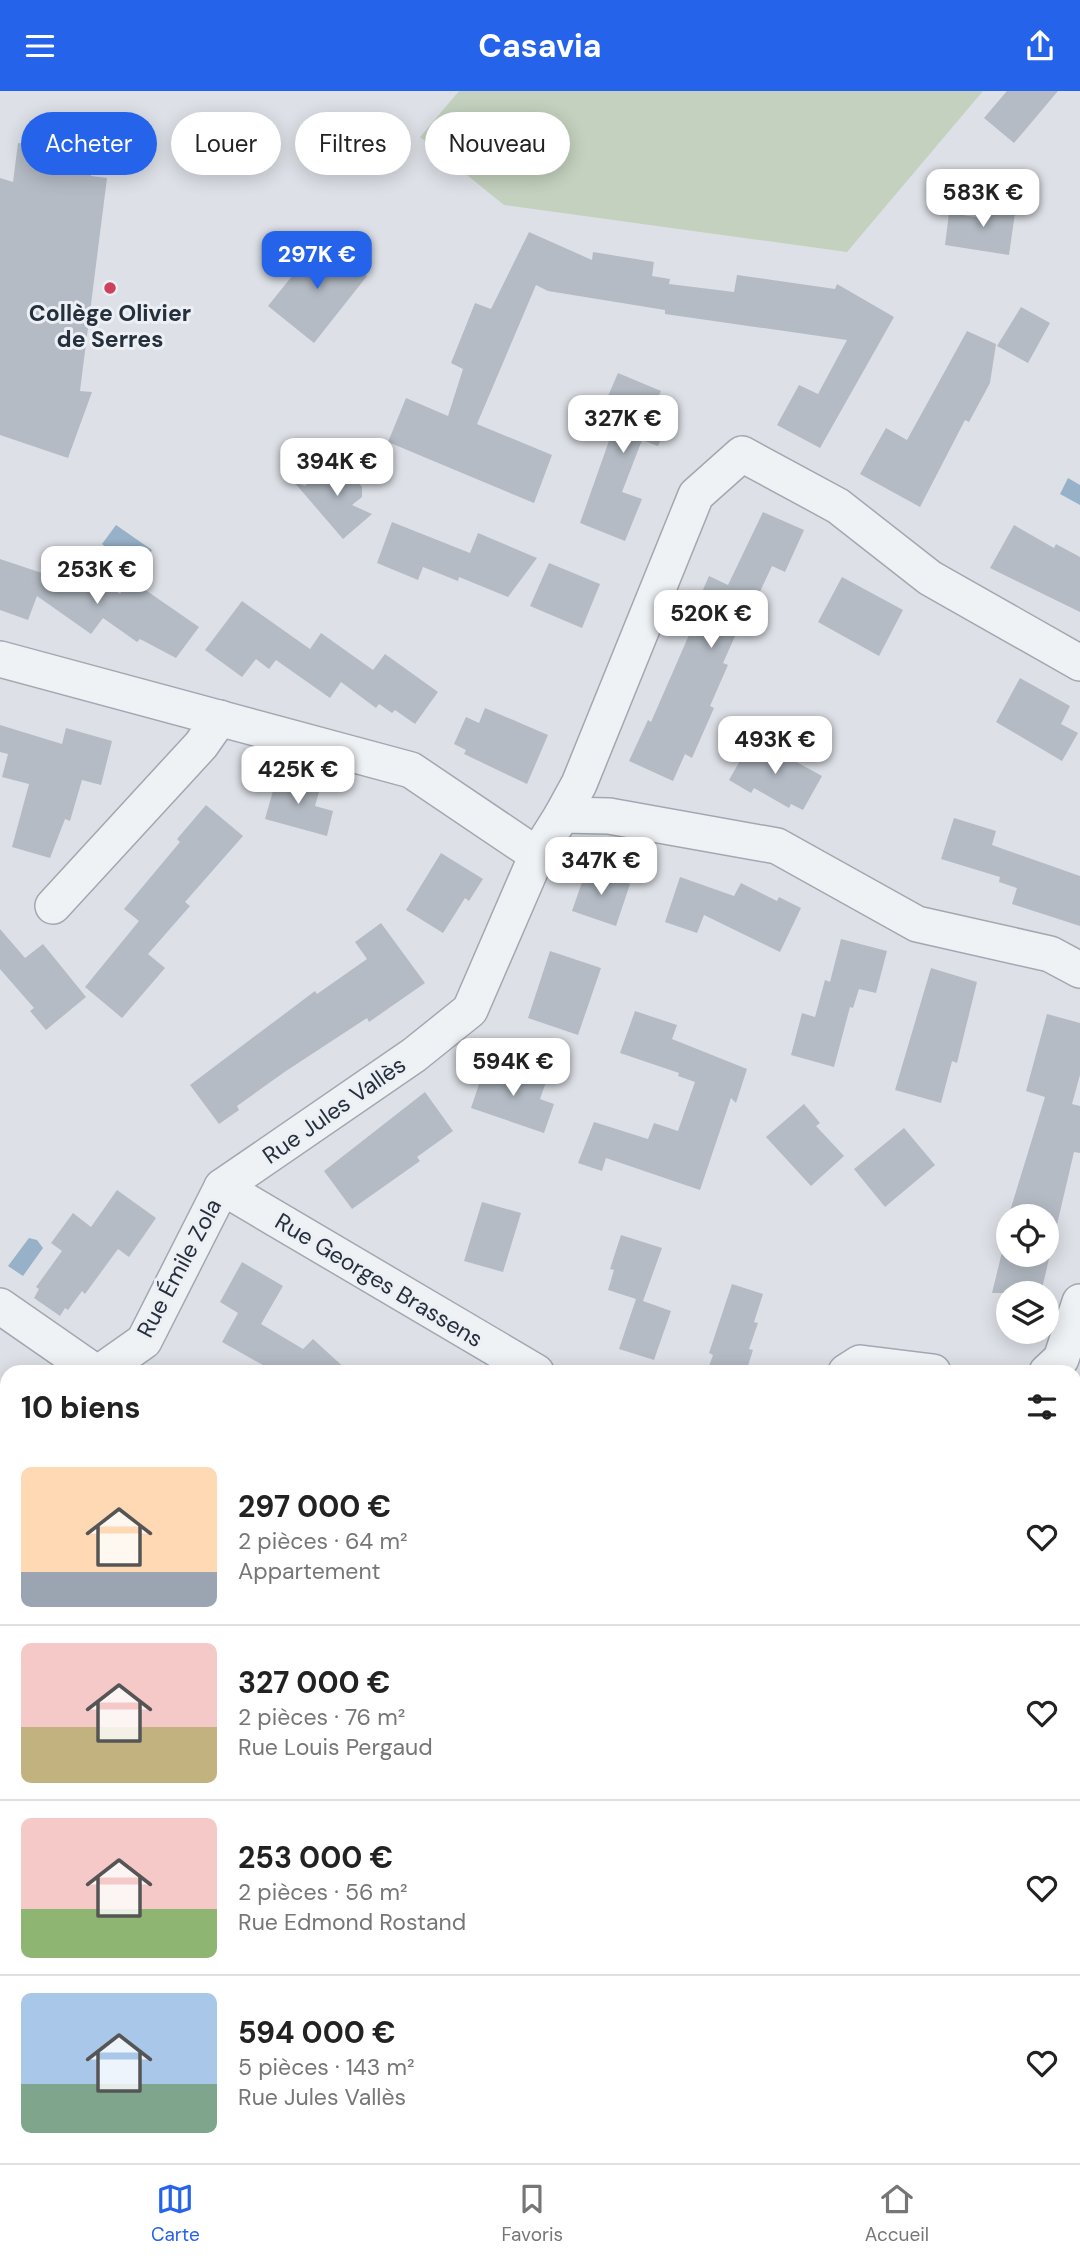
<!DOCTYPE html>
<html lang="fr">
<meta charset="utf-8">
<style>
:root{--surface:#fff;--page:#f6f6f6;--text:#222;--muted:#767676;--line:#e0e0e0;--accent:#2563eb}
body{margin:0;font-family:"DM Sans",sans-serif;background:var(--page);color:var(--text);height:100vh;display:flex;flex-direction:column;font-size:26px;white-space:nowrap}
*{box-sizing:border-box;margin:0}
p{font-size:23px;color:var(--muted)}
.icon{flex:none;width:38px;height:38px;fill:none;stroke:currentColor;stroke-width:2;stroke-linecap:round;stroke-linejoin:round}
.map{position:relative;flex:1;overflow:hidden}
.panel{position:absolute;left:0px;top:1274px;width:1082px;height:798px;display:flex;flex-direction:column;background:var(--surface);border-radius:21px 21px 0 0;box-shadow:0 4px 18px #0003}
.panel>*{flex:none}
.guide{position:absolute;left:21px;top:21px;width:700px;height:63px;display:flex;gap:14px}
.controls{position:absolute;left:996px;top:1113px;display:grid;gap:14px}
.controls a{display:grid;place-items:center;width:63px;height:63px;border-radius:50%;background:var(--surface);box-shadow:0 4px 18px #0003;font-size:35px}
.price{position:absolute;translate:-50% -60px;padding:0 16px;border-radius:14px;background:#fff;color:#222;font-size:23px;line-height:46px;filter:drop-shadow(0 2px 4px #0008)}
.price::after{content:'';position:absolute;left:50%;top:42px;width:21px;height:16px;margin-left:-10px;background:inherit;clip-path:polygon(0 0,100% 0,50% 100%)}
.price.active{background:var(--accent);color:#fff}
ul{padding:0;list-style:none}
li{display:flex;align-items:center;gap:21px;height:175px;padding:0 21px}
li+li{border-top:2px solid var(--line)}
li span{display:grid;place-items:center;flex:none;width:196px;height:140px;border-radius:10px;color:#555}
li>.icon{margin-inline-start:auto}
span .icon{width:84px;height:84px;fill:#fffc;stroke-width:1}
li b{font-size:30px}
h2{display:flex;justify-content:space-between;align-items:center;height:84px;padding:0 21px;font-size:30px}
.pill{padding:0 24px;border-radius:32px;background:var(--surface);box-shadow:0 4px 18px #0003;font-size:24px;line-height:63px}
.pill.active{background:var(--accent);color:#fff}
header{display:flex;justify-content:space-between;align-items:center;height:91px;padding:0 21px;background:var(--accent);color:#fff;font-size:32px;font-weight:700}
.tab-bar{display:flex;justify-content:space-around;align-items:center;height:98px;border-top:2px solid var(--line);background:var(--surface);font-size:19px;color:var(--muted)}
.tab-bar a{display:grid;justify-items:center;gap:4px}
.tab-bar .active{color:var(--accent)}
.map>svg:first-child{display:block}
.green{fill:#c4d1be}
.water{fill:#97b1c8}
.building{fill:#b4bbc4;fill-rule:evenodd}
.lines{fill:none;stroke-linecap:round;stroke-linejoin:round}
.minor-casing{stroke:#a2a8b1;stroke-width:38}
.minor{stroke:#eff2f5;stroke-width:35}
.poi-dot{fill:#ce405c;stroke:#ecf0f5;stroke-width:2.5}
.labels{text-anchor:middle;stroke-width:6;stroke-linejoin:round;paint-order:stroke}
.poi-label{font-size:23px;font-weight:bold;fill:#26303d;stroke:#ecf0f5}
.street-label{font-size:23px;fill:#26303d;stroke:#ecf0f5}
</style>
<header><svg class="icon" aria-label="menu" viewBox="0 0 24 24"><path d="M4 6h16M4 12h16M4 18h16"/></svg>Casavia<svg class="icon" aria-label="share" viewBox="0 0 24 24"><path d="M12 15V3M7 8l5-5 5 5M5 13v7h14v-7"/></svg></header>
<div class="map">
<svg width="1080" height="2072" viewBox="0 0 1080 2072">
<rect width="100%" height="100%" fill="#dde1e7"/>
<path class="green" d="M459 0H983L847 161 504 114 420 46Z"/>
<g class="water">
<path d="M1068 387 1080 394V414L1060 403Z"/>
<path d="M116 434 152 459 137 481 102 453Z"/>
<path d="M29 1147 37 1149 43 1157 23 1185 8 1175Z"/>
</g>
<g class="building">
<path d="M1007 0H1058L1014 52 984 27Z"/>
<path d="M18 52 94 60 91 85 107 87 80 300 92 301 68 367 0 344V87L13 91Z"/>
<path d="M984 110 1016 115 1009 164 945 154 949 122 982 127Z"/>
<path d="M529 141 592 169 593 161 654 171 652 185 670 188 669 193 734 201 737 184 835 198 837 193 894 226 820 357 777 334 799 294 818 303 847 249 665 223V219L548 200 536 194 477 333 552 364 534 412 388 351 406 307 448 325 463 278 451 272 475 212 491 218Z"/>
<path d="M321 149 367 185 314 252 268 215Z"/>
<path d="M1021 216 1050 232 1028 272 997 255Z"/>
<path d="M967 240 996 253 990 292 969 331 965 329 920 416 860 383 886 337 907 349Z"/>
<path d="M618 282 661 300 653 317 671 325 658 355 642 349 622 401 642 408 625 450 580 432 615 333 599 326Z"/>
<path d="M338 367 362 396V406L352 414 372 423 343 448 294 391 305 395Z"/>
<path d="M763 421 804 439 785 481 772 475 757 507 753 505 723 572 728 574 710 615 714 617 692 667 685 663 673 690 629 670 648 629 651 631 696 528 691 526 709 485 728 494Z"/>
<path d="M392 431 470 462 478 442 537 467 508 506 459 486 458 490 423 476 418 489 377 472Z"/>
<path d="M1014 434 1054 457 1056 453 1080 466V521L990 477Z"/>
<path d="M0 468 72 492 83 477 120 503 131 489 199 536 176 567 140 548 137 551 103 527 91 543 37 505 28 529 0 519Z"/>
<path d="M549 472 600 493 582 537 530 515Z"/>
<path d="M842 486 903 519 879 565 818 531Z"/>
<path d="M242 510 310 558 321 542 373 579 385 563 438 601 415 633 395 619 392 622 379 613 376 617 341 591 330 607 276 569 269 578 256 568 242 586 205 559Z"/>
<path d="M1020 587 1070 615 1061 633 1078 642 1062 670 996 631Z"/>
<path d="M485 617 548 644 527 693 464 663 466 659 454 653 466 626 479 632Z"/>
<path d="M0 634 62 653 66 637 112 650 101 694 82 689 70 730 65 728 50 767 12 756 29 693 2 686 8 663 0 661Z"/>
<path d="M753 647 822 685 803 719 791 713 789 717 754 697 751 702 729 689Z"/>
<path d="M278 682 321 694 315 715 333 720 327 745 265 728Z"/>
<path d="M206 714 243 745 185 811 190 815 148 863 165 877 122 927 85 896 139 830 124 818 180 751 177 748Z"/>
<path d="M954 727 996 740 992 754 1080 785V835L1012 813 1017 797 999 791 1000 786 941 768Z"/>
<path d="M441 762 483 788 469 810 465 807 443 842 406 819Z"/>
<path d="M587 777 630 793 616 835 572 820Z"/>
<path d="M680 786 734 805 741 792 777 810 779 806 801 817 780 861 704 824 697 842 665 831Z"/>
<path d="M381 832 425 892 369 931 367 927 286 980 237 1015 239 1019 219 1033 190 994 315 900 317 903 367 868 355 851Z"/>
<path d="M0 838 25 867 43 853 86 906 46 939 30 920 34 917 0 878Z"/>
<path d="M841 848 887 860 876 902 859 898 853 917 850 916 834 976 791 964 802 922 815 926 825 889 830 891Z"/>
<path d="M550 860 601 877 578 944 528 927Z"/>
<path d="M931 877 977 891 957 972 952 970 941 1012 895 999Z"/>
<path d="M635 920 677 934 672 948 747 978 736 1012 731 1007 700 1099 606 1067 602 1080 578 1072 594 1031 648 1048 654 1032 678 1040 695 991 678 985 679 982 620 962Z"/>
<path d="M1047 923 1080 932V984L1072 1013 1080 1015V1062L1074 1061 1041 1202H992L1003 1157 999 1156 1045 1006 1026 1000ZM1008 1125H1046V1164H1008Z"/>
<path d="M485 975 502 981 504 977 546 991 540 1008 554 1013 544 1042 471 1017Z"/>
<path d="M425 1001 453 1040 417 1066 420 1070 352 1118 324 1080Z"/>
<path d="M804 1013 820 1032 816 1035 844 1065 811 1095 766 1046Z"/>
<path d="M904 1037 935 1074 885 1116 854 1078Z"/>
<path d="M117 1099 156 1127 129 1166 118 1158 85 1203 82 1200 68 1219 65 1217 60 1225 34 1207 39 1198 36 1196 62 1160 51 1152 73 1122 91 1136Z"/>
<path d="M482 1111 521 1122 503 1181 464 1170Z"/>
<path d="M621 1144 662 1157 643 1210 671 1220 654 1269 619 1258 636 1208 608 1199 614 1179 610 1178Z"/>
<path d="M242 1171 283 1195 261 1233 303 1258 313 1248 349 1281H275L222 1251 238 1222 220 1211Z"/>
<path d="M732 1193 763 1203 754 1231 758 1232 749 1258 753 1259 746 1281H707L713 1264 709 1262Z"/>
</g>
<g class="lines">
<g class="minor-casing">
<g id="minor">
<path d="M0 568 411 679 537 764"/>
<path d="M562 724 579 693 696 404 742 363 838 415 930 487 1080 572"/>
<path d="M53 815 201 654 220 627"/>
<path d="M222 1096 536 1281"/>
<path d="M0 1215 95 1281"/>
<path d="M100 1281 144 1250 222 1096 414 964 470 919 537 764 562 724 609 725 777 755 917 833 1050 863 1080 879"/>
<path d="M846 1281 860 1272 933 1281"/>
<path d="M1047 1281 1061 1268 1080 1211"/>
<path d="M1074 1405 1080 1410"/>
<path d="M1074 1599 1080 1602"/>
<path d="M0 1738 7 1730"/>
<path d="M1074 1886 1080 1881"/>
<path d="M818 2065 844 2072"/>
<path d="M987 2072 989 2065"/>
</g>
</g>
<use href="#minor" class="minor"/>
</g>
<circle class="poi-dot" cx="110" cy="197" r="7"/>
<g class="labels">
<g class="poi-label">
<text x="110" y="230">Collège Olivier<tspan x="110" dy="26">de Serres</tspan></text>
</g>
<g class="street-label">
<text transform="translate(334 1019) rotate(-35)" y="8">Rue Jules Vallès</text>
<text transform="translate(179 1177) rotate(-62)" y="8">Rue Émile Zola</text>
<text transform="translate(379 1189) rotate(31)" y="8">Rue Georges Brassens</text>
</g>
</g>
</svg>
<div class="controls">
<a><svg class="icon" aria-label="locate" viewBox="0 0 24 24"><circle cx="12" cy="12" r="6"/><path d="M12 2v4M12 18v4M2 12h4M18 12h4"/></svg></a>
<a><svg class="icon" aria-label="layers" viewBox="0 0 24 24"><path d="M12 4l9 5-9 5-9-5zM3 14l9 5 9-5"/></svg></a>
</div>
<b class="price" style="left:983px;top:138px">583K €</b>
<b class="price active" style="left:317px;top:200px">297K €</b>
<b class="price" style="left:623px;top:364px">327K €</b>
<b class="price" style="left:337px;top:407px">394K €</b>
<b class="price" style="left:97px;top:515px">253K €</b>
<b class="price" style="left:711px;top:559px">520K €</b>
<b class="price" style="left:775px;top:685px">493K €</b>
<b class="price" style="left:298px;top:715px">425K €</b>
<b class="price" style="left:601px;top:806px">347K €</b>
<b class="price" style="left:513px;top:1007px">594K €</b>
<div class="guide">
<a class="pill active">Acheter</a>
<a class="pill">Louer</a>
<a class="pill">Filtres</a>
<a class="pill">Nouveau</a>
</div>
<section class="panel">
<h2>10 biens<svg class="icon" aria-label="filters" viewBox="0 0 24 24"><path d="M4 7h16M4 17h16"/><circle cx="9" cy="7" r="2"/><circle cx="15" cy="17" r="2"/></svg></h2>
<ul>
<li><span style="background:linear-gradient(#ffd9b3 75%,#9aa5b1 0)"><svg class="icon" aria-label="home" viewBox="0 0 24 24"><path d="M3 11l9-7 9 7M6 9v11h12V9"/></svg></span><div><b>297 000 €</b><p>2 pièces · 64 m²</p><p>Appartement</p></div><svg class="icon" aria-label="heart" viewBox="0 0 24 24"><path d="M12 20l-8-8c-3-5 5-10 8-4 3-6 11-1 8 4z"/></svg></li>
<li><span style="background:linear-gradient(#f6c9c9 60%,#c2b280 0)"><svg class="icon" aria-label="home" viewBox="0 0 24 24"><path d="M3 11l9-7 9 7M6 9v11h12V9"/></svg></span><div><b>327 000 €</b><p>2 pièces · 76 m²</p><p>Rue Louis Pergaud</p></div><svg class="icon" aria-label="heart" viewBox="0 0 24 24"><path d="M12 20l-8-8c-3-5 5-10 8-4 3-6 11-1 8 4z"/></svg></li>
<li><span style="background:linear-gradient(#f6c9c9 65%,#8fb573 0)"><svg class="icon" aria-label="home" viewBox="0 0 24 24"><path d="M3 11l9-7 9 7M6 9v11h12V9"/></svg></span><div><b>253 000 €</b><p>2 pièces · 56 m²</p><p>Rue Edmond Rostand</p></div><svg class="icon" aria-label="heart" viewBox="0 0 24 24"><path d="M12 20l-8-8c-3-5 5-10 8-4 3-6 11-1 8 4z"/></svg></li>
<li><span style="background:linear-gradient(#a9c7e8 65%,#7fa58c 0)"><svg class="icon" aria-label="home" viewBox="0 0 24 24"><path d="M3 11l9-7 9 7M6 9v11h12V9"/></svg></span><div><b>594 000 €</b><p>5 pièces · 143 m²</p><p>Rue Jules Vallès</p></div><svg class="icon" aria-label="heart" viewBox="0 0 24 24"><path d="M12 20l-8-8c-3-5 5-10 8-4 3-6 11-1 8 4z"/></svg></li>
</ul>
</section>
</div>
<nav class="tab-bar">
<a class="active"><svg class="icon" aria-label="map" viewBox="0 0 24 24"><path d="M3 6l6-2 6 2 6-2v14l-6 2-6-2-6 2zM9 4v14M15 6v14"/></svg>Carte</a>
<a><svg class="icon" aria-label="saved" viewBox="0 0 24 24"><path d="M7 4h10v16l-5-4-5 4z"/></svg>Favoris</a>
<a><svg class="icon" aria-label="home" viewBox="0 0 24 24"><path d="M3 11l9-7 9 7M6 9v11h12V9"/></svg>Accueil</a>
</nav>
